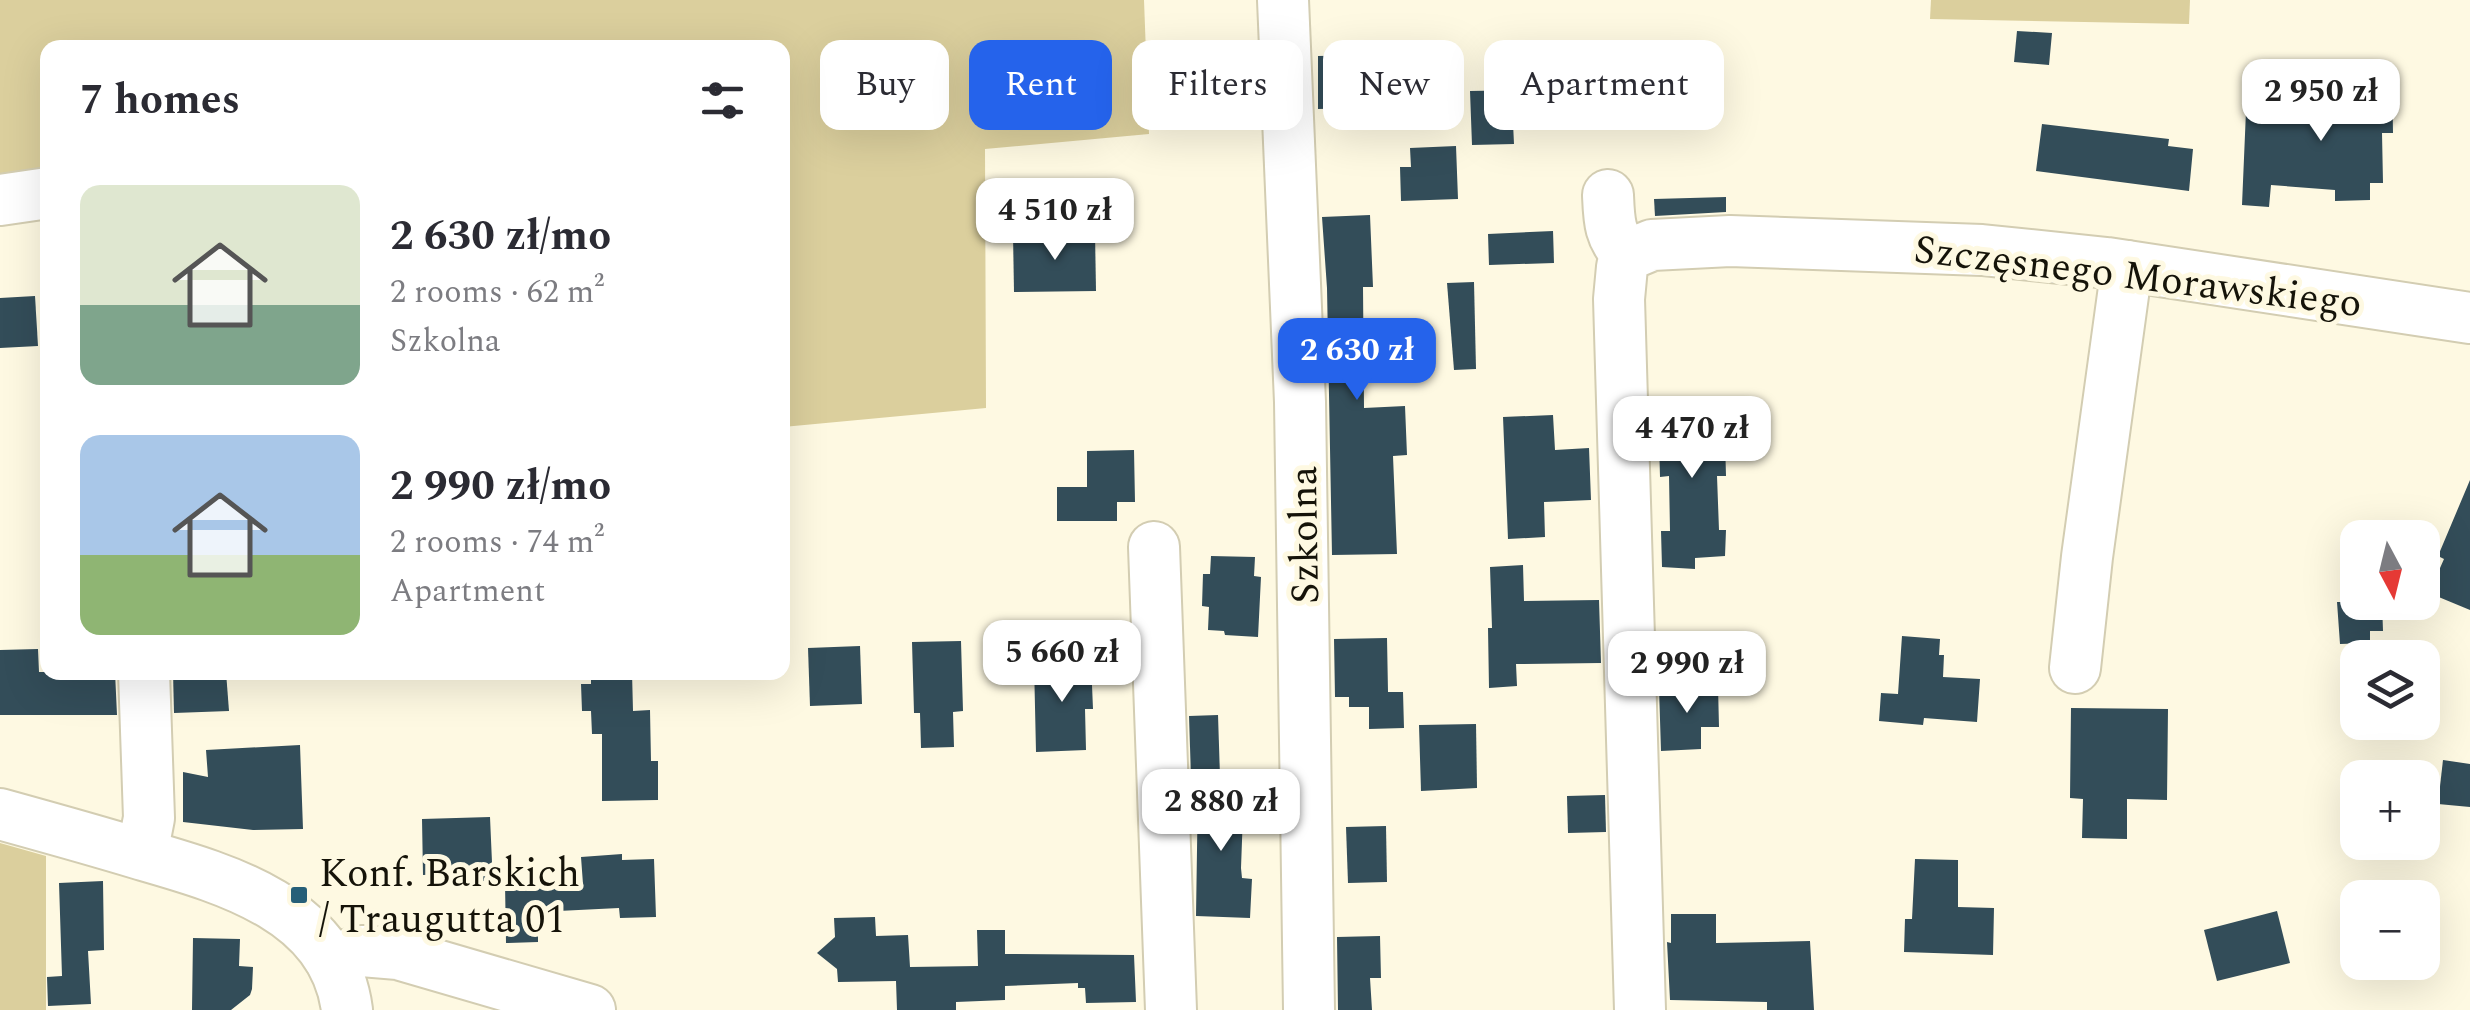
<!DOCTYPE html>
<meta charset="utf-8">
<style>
:root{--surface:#fff;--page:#f7f7f7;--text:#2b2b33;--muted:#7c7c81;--accent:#2563eb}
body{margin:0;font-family:Spectral,serif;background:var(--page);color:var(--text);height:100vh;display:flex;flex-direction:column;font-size:38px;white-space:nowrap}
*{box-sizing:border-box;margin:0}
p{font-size:32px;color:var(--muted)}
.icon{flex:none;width:55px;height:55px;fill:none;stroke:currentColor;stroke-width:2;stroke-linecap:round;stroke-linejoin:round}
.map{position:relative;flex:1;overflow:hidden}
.sheet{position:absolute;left:40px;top:40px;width:750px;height:640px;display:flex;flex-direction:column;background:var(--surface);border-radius:20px;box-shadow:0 10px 40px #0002}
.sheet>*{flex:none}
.guide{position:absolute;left:820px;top:40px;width:950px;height:90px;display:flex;gap:20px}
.needle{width:65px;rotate:173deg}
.tools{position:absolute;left:2340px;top:520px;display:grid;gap:20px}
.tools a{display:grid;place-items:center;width:100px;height:100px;border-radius:20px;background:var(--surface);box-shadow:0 10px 40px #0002;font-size:50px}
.price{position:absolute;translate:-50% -85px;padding:0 22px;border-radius:20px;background:#fff;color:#222;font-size:32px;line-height:65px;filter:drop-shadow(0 2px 5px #0008)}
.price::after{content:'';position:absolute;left:50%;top:60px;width:30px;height:22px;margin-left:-15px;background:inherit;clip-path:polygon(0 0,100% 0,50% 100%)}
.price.active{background:var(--accent);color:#fff}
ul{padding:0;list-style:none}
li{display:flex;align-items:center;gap:30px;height:250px;padding:0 40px}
li span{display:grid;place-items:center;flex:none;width:280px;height:200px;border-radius:20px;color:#555}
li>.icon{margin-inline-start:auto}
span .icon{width:120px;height:120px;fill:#fffc;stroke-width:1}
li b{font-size:42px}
h2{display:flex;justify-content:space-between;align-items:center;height:120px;padding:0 40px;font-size:42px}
.tag{padding:0 35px;border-radius:20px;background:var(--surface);box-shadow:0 10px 40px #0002;font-size:35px;line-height:90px}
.tag.active{background:var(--accent);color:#fff}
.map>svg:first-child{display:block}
.green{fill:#dbcf9d}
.building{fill:#334d59}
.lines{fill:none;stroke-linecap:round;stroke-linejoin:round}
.minor-casing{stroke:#d3cdb2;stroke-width:54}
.minor{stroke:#fff;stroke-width:50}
.poi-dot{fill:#265f78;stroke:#fef9e2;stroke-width:4}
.labels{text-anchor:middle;stroke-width:10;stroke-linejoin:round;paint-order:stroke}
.street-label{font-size:40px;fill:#151309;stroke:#fef9e2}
.poi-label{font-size:40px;fill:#151309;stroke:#fef9e2;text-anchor:start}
</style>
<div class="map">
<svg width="2470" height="1010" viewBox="0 0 2470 1010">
<rect width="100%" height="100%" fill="#fef9e2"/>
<g class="green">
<path d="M0 0H1144L1149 134 985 149 986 408 783 427 782 48H48L47 207 0 212Z"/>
<path d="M1931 0H2190L2189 24 1930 19Z"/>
<path d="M0 843 46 856V1010H0Z"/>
</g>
<g class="building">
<path d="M2017 31 2052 33 2049 65 2014 62Z"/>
<path d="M1664 48 1700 50 1698 104 1639 101 1640 70 1664 68Z"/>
<path d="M1363 55 1364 108 1318 109V56Z"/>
<path d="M2392 73 2393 133H2382L2383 183H2370V200L2335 201V190L2271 185 2269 207 2242 205 2246 111 2269 113V110L2338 115 2337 74Z"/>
<path d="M1530 90 1529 123H1513L1514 144 1472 145 1470 91Z"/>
<path d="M2042 124 2169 139 2168 146 2193 149 2189 191 2036 171Z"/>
<path d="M1456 146 1458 199 1401 201 1400 167H1411L1410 148Z"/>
<path d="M1726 197V212L1655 216 1654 199Z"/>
<path d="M1370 215 1373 287H1363L1364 408 1405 406 1407 455 1393 456 1397 554 1332 555 1327 288 1322 217Z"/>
<path d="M1553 231 1554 263 1489 265 1488 234Z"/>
<path d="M1095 233 1096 291 1014 292 1013 234Z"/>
<path d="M1474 282 1476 369 1454 370 1447 283Z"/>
<path d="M35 296 38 346 0 348V298Z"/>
<path d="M1724 404 1726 476H1717L1719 530H1726L1725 556 1695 558V569L1662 567 1661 531H1670L1669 476 1660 477 1658 405Z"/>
<path d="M1553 415 1555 450 1589 448 1591 500 1544 502 1545 537 1508 539 1503 417Z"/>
<path d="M1134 450 1135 502H1117V521H1057V487H1087V451Z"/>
<path d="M2470 480V610L2429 593 2444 559 2438 556Z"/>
<path d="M1211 556 1255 557 1254 576 1261 577 1258 637 1225 635 1224 631 1208 630 1209 607 1202 606 1203 574H1210Z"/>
<path d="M1523 565 1524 601 1599 600 1601 663 1516 664 1517 686 1489 688 1488 628H1492L1490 567Z"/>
<path d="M2337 602H2382L2383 631H2370V643L2340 644Z"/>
<path d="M1902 636 1940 639 1939 655H1944L1943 677 1980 679 1977 722 1924 718 1923 725 1879 721 1881 693 1898 694Z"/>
<path d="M1387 638 1388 692H1403L1404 728 1369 729V707H1349V697H1335L1334 639Z"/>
<path d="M961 641 963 711 953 712 954 747 921 748 920 713H914L912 642Z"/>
<path d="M860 646 862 704 810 706 808 648Z"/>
<path d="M38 649 39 672H115L117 715H0V650Z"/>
<path d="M1091 661 1093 709H1085L1086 750 1036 752 1034 662Z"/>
<path d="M173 672H226L229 711 174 713Z"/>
<path d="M591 672H632L633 711 650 710 651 761H658V800L602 801V734H592L591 711H582L581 684H591Z"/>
<path d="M1718 686 1719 727H1701V749L1661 751 1659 688Z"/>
<path d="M2071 708 2168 709 2167 800 2127 799V839L2082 838 2083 799 2070 798Z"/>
<path d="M1218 715 1220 776 1191 778 1189 716Z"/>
<path d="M1476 724 1477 788 1421 791 1419 725Z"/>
<path d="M300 745 303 829 253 830 183 822V772L208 777 206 750Z"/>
<path d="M2443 760 2470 764V807L2438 804Z"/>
<path d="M1198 784 1244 786 1241 868 1242 878 1252 879 1250 918 1196 916Z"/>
<path d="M1605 795 1606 832 1568 833 1567 796Z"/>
<path d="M490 817 493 885 450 887 448 874 423 875 422 819Z"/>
<path d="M1386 826 1387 882 1348 883 1346 827Z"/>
<path d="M622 854V860L654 859 656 917 620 918 619 908 538 912V942L506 943 505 883 583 884 581 857Z"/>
<path d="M1915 859 1958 860V907L1994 908 1993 955 1904 952 1905 919H1912Z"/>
<path d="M103 881 104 950 88 951 91 1004 48 1006 47 977 62 976 59 883Z"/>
<path d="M2277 911 2290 963 2217 981 2204 930Z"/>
<path d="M1671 914H1716V943L1810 941 1814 1010H1767V1002L1670 1000 1667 942 1671 943Z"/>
<path d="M875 917 876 936 908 935 910 967 978 966 977 930H1005V954L1134 955 1136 1002 1086 1003 1085 988H1078V983L1005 986V1000L956 1002V1010H897L896 981 838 982 837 969 817 953 835 937 834 918Z"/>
<path d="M1380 936 1381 978H1370L1372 1010H1338L1337 937Z"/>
<path d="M193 938 240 939 239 966 253 967 252 989 250 995 231 1010H192Z"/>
</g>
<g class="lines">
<g class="minor-casing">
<g id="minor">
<path d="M1283 0 1300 402 1309 1010"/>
<path d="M1608 195C1609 220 1609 237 1628 255"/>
<path d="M0 200 48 193"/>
<path d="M1154 547 1171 1010"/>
<path d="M2075 668 2087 557 2127 266"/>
<path d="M0 814C47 827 94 840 140 854 223 878 334 908 347 1010"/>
<path d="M142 854 149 818 144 672"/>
<path d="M330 959 362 951 398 954 590 1010"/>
<path d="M1640 1010 1619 299 1622 267 1628 255 1652 245 1730 241 1982 250 2107 263 2470 318"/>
</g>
</g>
<use href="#minor" class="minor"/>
</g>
<rect class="poi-dot" x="289" y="885" width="20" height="20" rx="5"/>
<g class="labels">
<g class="street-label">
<text transform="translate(2138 275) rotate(7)" y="14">Szczęsnego Morawskiego</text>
<text transform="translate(1303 535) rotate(-91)" y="14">Szkolna</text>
</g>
<g class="poi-label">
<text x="319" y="886">Konf. Barskich<tspan x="319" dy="46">/ Traugutta 01</tspan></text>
</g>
</g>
</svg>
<div class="tools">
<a><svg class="needle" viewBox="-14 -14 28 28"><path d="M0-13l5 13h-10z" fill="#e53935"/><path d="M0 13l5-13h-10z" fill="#7c7c81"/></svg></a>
<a><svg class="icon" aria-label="layers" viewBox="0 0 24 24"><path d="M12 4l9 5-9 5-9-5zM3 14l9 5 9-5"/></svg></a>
<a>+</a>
<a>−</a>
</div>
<b class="price" style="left:2321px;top:144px">2 950 zł</b>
<b class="price" style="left:1055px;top:263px">4 510 zł</b>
<b class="price active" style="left:1357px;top:403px">2 630 zł</b>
<b class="price" style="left:1692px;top:481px">4 470 zł</b>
<b class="price" style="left:1062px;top:705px">5 660 zł</b>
<b class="price" style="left:1687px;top:716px">2 990 zł</b>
<b class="price" style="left:1221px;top:854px">2 880 zł</b>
<div class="guide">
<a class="tag">Buy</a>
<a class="tag active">Rent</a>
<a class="tag">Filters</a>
<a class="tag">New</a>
<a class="tag">Apartment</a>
</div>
<section class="sheet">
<h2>7 homes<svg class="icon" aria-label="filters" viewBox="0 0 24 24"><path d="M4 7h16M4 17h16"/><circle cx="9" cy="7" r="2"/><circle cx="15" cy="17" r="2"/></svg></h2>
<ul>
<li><span style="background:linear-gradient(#dfe7d0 60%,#7fa58c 0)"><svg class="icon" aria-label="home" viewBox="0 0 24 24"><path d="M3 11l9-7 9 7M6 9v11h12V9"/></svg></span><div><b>2 630 zł/mo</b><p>2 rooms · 62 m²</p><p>Szkolna</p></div></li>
<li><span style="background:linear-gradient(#a9c7e8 60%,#8fb573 0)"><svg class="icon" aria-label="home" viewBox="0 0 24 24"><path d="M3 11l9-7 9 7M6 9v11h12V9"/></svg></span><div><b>2 990 zł/mo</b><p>2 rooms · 74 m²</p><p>Apartment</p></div></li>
</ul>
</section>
</div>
